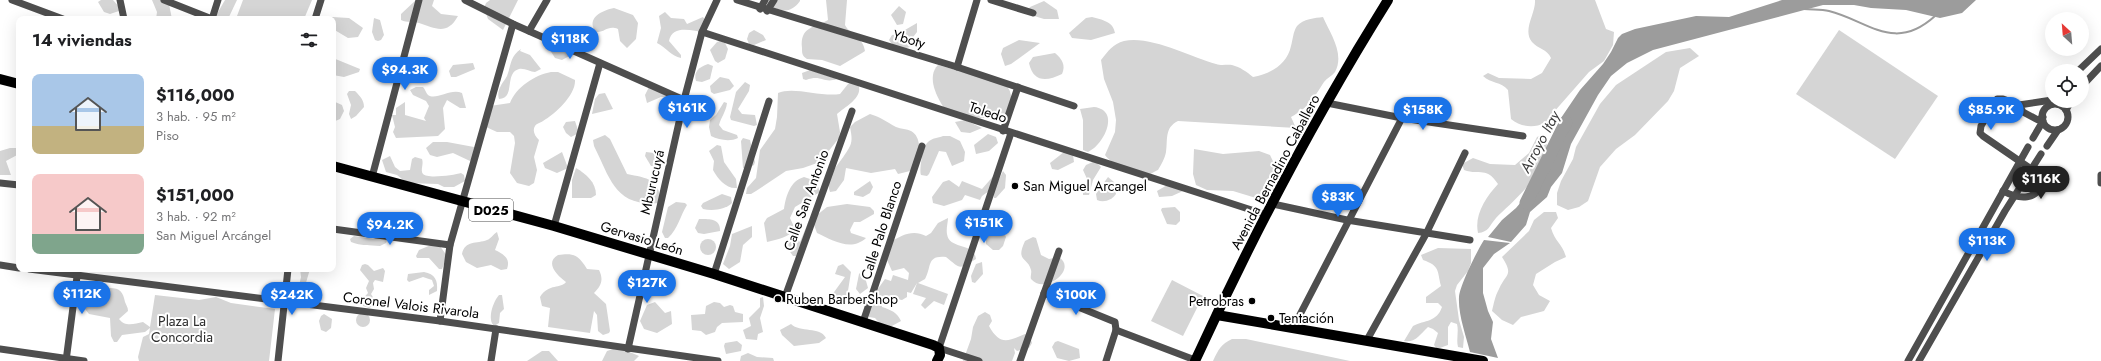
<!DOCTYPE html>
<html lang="es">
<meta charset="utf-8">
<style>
:root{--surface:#fff;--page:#f6f6f6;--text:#202124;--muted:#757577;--accent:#1a73e8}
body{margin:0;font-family:Jost,sans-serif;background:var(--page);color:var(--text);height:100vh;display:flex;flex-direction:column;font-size:15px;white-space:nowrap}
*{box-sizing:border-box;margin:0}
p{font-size:13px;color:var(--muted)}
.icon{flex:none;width:22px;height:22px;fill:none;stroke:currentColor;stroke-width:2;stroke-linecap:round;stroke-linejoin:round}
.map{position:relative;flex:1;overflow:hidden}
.drawer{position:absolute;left:16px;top:16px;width:320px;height:256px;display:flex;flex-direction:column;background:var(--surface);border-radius:8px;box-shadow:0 4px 16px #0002}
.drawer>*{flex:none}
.needle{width:26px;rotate:334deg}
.buttons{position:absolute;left:2045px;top:12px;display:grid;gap:8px}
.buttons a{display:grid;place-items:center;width:44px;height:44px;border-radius:50%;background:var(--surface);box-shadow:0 4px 16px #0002;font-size:20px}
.price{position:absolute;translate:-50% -34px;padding:0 9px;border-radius:14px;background:var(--accent);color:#fff;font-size:13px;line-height:26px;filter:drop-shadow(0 1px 2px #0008)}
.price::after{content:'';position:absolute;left:50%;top:24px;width:12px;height:9px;margin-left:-6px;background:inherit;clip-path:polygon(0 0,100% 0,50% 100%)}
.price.selected{background:#222;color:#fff}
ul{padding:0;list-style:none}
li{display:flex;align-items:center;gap:12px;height:100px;padding:0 16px}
li span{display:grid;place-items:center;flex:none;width:112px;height:80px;border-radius:8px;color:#555}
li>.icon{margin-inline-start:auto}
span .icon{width:48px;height:48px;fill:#fffc;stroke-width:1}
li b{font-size:17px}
h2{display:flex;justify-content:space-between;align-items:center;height:48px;padding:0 16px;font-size:17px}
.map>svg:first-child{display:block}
.green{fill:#d5d5d5}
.water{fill:#9c9c9c}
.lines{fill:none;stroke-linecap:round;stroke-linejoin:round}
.stream{stroke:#9c9c9c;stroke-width:2}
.river{stroke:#9c9c9c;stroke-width:13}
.street{stroke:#4e4e4e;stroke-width:7}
.primary{stroke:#000;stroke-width:10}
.poi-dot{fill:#000;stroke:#fff;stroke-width:1.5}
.labels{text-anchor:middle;stroke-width:4;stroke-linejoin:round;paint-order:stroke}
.shield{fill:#fff;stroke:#4c4c4c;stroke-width:1}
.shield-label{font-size:13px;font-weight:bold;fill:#000}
.street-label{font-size:14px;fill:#000;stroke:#fff}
.poi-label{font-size:14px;fill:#000;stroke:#fff;text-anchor:start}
.park-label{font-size:14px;fill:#2c2c2c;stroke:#fff}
.water-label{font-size:15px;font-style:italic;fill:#3d3d3d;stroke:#fff}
</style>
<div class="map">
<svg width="2101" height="361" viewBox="0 0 2101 361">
<rect width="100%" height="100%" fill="#fff"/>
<g class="green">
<path d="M101 0H113L122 10 110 14 104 12 98 2Z"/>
<path d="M152 0H173L169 4 172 19H156L157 12Z"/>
<path d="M225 0H237L228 19H214Z"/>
<path d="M243 0H312L304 19H244L237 16Z"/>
<path d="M416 0H434L432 6 441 14 458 16C447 36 435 28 419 23 413 21 407 23 401 20V14Z"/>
<path d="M490 0H518L503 30 488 19 484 8 486 3Z"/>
<path d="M768 0H800V1C789 16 779 10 766 4Z"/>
<path d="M826 0H847L845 25C851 36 863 37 865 51L862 53 840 66 822 60 807 59C802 56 802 53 802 48 800 27 813 28 828 20Z"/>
<path d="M1535 0H1595L1606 29 1614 32 1613 45 1604 61 1589 72 1553 113C1546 129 1524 130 1511 119L1508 90C1501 81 1491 84 1483 76L1488 73 1499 78 1531 79 1542 73 1551 58C1547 49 1538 49 1532 42 1522 30 1536 13 1535 0Z"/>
<path d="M1044 1 1057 10 1059 19H1044L1031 15 1028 10 1030 7Z"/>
<path d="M899 6 906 12 903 24 897 25 891 15Z"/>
<path d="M614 8 633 15 638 23 636 39 627 48 620 41 618 29C607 25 605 33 596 32 585 18 603 10 614 8Z"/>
<path d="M665 12 671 18 684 19 687 24 703 17 707 23 704 32C693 31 672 24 669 41L681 55V58C671 56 667 48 657 43L661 28 659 16Z"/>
<path d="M332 17 349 18 363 28 358 37 348 38 333 29V19H328Z"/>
<path d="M1092 17C1102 20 1113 21 1115 33L1091 40 1072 38 1069 33 1086 18Z"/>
<path d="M1323 17C1330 33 1345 54 1335 72 1332 76 1327 78 1324 82 1313 99 1309 107 1291 117L1296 128 1178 121C1164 128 1168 140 1166 152 1165 158 1161 165 1158 170 1155 171 1150 175 1146 175 1135 175 1111 164 1105 155L1115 132 1116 120 1113 102 1104 79 1101 60C1108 51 1113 44 1124 41 1150 35 1191 57 1216 64 1222 66 1227 64 1232 65 1240 67 1247 72 1253 77 1270 74 1287 65 1291 46 1293 39 1293 32 1297 26 1303 19 1315 18 1323 17Z"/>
<path d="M374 18 380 20 384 35 381 40 378 41 375 40 372 32Z"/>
<path d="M917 23V32L910 41V47C902 50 894 48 889 40L892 35 898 34Z"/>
<path d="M754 30 763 35 766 40 754 45 749 44 747 39 749 33Z"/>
<path d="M1839 30 1938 96 1895 159 1796 94Z"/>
<path d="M1019 40 1040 43 1011 64 1005 66 1001 54 1003 48Z"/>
<path d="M720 41 725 43 728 49 725 59 718 63 715 61 710 50 717 42Z"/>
<path d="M551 44 573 54 562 60 555 58 550 50Z"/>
<path d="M1690 48 1699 56 1680 68 1674 91 1668 101 1635 135 1616 149 1600 167 1588 201 1579 207 1568 210 1557 205V193L1561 181 1573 159 1576 147 1600 104 1616 85 1666 52Z"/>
<path d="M521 49 520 51 530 55 541 69 535 72C530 72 525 68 519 69 504 73 516 98 499 99 496 90 503 83 507 76 511 66 510 56 521 49Z"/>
<path d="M1055 53C1062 59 1066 65 1062 74 1046 82 1033 82 1029 63L1033 57Z"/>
<path d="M333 58 360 69 359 72 344 77 333 75Z"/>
<path d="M473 63 475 69 456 77H451L449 71 453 65Z"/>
<path d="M708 64 713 66 710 79 702 82 696 81C693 72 699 67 708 64Z"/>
<path d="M938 65 1005 84C1014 93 1012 104 1006 115 986 121 964 117 946 111 937 98 926 77 938 65Z"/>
<path d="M810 70 837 79C823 84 822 74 806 80L803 79 802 73Z"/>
<path d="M551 72H558L575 80C576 95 555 114 543 121 540 123 537 123 535 126 532 131 535 136 539 140L534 157 537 170 534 183 529 186 517 183 510 173 515 143 514 136 510 132H497L486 127 490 106 510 103C516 87 535 75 551 72Z"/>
<path d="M720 77 729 79 734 86 730 90 714 94 711 92 710 86Z"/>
<path d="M853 81 858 84C864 97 846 106 837 114L840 132 839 138 820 162 803 168 786 171 756 191 751 194H746L747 188 756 178 760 150 775 129 777 117 778 93C793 86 820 97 840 94L848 84Z"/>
<path d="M745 82 750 85 749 91 738 109 742 114 755 115 757 125 754 126 731 120 730 117 736 92Z"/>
<path d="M651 83 667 94V97H661L647 103 645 95Z"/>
<path d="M416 87H423C425 89 426 93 428 95 436 101 450 88 462 93L466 108H460L447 100 443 108 445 129 438 136 396 138 393 132 395 127 392 115H396V108L405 102V115L426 121 424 118 429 106 426 101 413 95 410 90Z"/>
<path d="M349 91H355C360 96 364 100 364 107L356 116 351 119 349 114 351 105 347 94Z"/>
<path d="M605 93 613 109 592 114 595 99 599 94Z"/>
<path d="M333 101 342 105 344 111 340 119 333 122Z"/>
<path d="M724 102 727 103C726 112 721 117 719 125L723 130 737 135 738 138C730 142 719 140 711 136L709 127 710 120 716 115Z"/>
<path d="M1094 107C1121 110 1104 145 1088 152L1083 150V120L1080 109Z"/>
<path d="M870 114C880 117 887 122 896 127 901 129 907 129 911 131 922 137 919 153 919 164L910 171 898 174 895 169 871 173 846 168 844 180 836 191 830 192C824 175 843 161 850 146 853 140 851 133 850 127L855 122Z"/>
<path d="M965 120 982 128 970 133 961 132 955 122Z"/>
<path d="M575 121 579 133 571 137 566 133 563 127 566 122Z"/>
<path d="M988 134 996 137 998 143 989 151 976 154 974 145Z"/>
<path d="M1543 134C1561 162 1513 201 1496 218 1489 226 1489 232 1478 233 1474 215 1486 197 1498 184 1486 166 1481 176 1464 170L1462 164 1473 158 1490 164 1515 165 1529 153 1537 137Z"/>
<path d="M605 135 610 139 627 174C647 178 661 179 660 203 615 207 611 180 594 146L593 140Z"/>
<path d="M943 136H950L960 141 965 152 964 161 952 166 946 152 939 151 929 174 927 176 921 175C919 169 923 146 928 142 932 138 938 138 943 136Z"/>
<path d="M743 138 750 140 755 162 754 165 746 169 743 168 741 141Z"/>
<path d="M433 142H447L474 147 473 159 470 161 453 153 437 157 430 155 426 148Z"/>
<path d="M717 145 721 146 724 162 736 179 737 188C726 189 718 179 713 170L714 161 709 151Z"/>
<path d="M10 148H19V154L6 161 11 175H0V151Z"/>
<path d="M1194 149 1223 154 1259 151 1270 155 1280 176 1277 188 1268 195 1256 198 1233 191 1207 190 1196 185 1193 174Z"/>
<path d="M562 152 568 168 557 173 545 168 543 163Z"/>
<path d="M646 152 654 153 665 161 657 166H651L645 156Z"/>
<path d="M1064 152 1073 155 1074 162 1058 170 1052 169 1050 163Z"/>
<path d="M390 156 395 167 400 171 410 170 412 159 415 157 422 159C424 164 420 170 423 174 427 179 455 175 461 173L464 175 465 181 454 187H444L438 184 407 183 397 175 386 172 382 160Z"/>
<path d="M1095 161 1101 167 1093 180 1089 195H1083V189L1088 181 1083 170 1086 165Z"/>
<path d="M576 168C586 174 596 182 596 195L591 198H572V180Z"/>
<path d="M1003 171 1006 175 1005 188 996 198H994L993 192Z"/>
<path d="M996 173 989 191 982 196 980 200 965 195 962 200 944 206 933 203 932 197 943 182 949 180 959 187 962 181 982 189Z"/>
<path d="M804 177 816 181 820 192 795 207 790 218 795 229C788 238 778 239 767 242L764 223 767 218 784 209C786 196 790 181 804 177Z"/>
<path d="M1108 177 1114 182 1116 194C1112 200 1104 203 1097 200L1096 194Z"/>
<path d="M870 181 873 187 870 193 863 197 854 195V192Z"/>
<path d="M1169 184 1183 191 1172 196 1159 197 1157 191Z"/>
<path d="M722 194 731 197 732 203C725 210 712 211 703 209L701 206 703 203Z"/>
<path d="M676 202 685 203 687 205C680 216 678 229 668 238H665L662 232 668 207Z"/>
<path d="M847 204 870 207 874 211V214L860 222H854L850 230 851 233 866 238C851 252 832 240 817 233L812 219 827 207Z"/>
<path d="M1175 207 1180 212V221L1176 225 1167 224 1161 210 1162 208Z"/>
<path d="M1544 212H1556L1558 218 1551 228C1555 242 1562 243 1566 257L1555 262 1536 274 1533 285 1539 295 1550 301 1544 311 1521 317 1513 325 1502 320 1492 311C1494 303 1495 296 1499 289 1506 273 1514 276 1502 257L1529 231 1534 220Z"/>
<path d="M948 218C948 222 946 229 947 234 949 250 974 242 976 259 958 270 961 269 946 257 926 255 932 267 925 279L918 283 948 294 944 305 934 301 925 309 921 305 926 298 913 294 917 283 911 293 907 292V297L902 300 885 297 881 301 882 307C891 310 897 312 901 321L890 327H883L875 318 869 317 866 311 870 300 885 279 891 281 893 275 908 280 909 273 904 268 892 271 887 260 890 242C902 235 913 229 926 236L931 233 938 223Z"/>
<path d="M699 219C708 219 721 218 720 231L704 234 698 233 695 228Z"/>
<path d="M809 220 811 222 796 256H793L788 249 789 239 796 238 800 242Z"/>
<path d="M986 223 994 224 999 234 1005 235 1006 237 1003 246 999 250H993L986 244Z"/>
<path d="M752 226V237L743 245 740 262 729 269 723 264 730 246 732 234Z"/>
<path d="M497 232 499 239 495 250C503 254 511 258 507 269L501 270 491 265 477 268 466 262 462 254C465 240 477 244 487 240 491 239 493 234 497 232Z"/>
<path d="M354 236 374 239 379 236 388 238 386 243 380 246C370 245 361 246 351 242L350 239Z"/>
<path d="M1033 237 1036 238 1041 255 1049 259 1059 257C1078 270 1044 295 1031 279 1030 276 1032 273 1031 270 1028 257 1015 262 1025 241Z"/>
<circle cx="708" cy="247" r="8"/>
<path d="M431 245 440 246 447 256 442 269H439L429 258H417L416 256 419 250Z"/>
<path d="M1438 248 1471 249V263L1468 271 1457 285 1455 291 1459 320 1464 337 1463 348 1458 347C1456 339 1459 332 1457 324L1451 322 1448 327V345L1437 349 1434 345 1438 333 1433 329 1428 327C1420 334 1416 343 1404 341L1413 326C1425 320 1437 322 1442 307L1438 303H1426V297L1441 286C1437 270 1440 266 1423 260L1421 255Z"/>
<path d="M558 255C575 253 578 255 587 269L599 270C604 280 601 286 594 293L606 304 610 331 609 333 603 335 598 331 597 315 594 311 590 333 548 327 550 308 542 306 540 297C549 283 561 289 566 282 558 276 544 263 558 255Z"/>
<path d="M982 262 983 274 975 283 972 282 971 276 976 264Z"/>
<path d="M365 264 368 265 374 271 383 268 385 271 383 282 375 280 373 283 374 289 371 294 377 304 369 308 363 306 361 301 368 293 366 288 369 281 360 270 362 265Z"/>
<path d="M843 264 851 272 847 297 831 301 829 299 845 277 835 274 838 266Z"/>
<path d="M300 269H310L303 293 299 286 301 277Z"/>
<path d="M863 270 868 288 860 294 856 289 859 274Z"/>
<path d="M424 272C435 274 438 280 437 291L429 295V290L434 286 432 280 423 277 409 282 407 280 408 274Z"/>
<path d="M1172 280 1203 296 1183 336 1151 321Z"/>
<path d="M110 288C120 288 123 292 125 302 126 305 128 307 128 311L119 319C125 327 134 324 143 322L150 327 155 295 199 300 216 297 231 303 275 309 269 361H139L138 357 143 337 149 334 150 328 145 332 122 335 117 342H114L111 336 110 318 89 314 85 309 88 300C97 297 102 292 110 288Z"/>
<path d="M499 295H502L504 309 500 313 499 323 494 326C487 319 493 302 499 295Z"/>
<path d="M763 297 764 306 760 318 763 332 758 334 757 340 746 339 743 330 751 326 749 318 760 307V298Z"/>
<path d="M655 302 665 313 671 311 672 324 657 333 644 329 640 321 647 305Z"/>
<path d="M714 302 720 303 724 307 730 305 733 306 735 312 743 314V322L722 323 717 327 715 332 706 335 701 331 692 330 691 315 705 314 706 306Z"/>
<path d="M985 312 990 315 992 321 989 326C1000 346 1008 341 1025 334L1030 337 1032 343 1029 348 1017 351 1014 348 1015 353 1012 361H963L971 339 973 327 978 316Z"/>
<circle cx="363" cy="320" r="7"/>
<path d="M324 314 332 319 331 328 326 332 321 330 319 321 321 316Z"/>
<path d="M791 324C800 333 820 326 826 338L819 343 794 346 782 335 780 330Z"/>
<path d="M1232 339H1246L1350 361H1213C1218 350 1221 344 1232 339Z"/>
<path d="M737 341 742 345 741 351 726 354 724 346 725 343Z"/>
<path d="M1058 341 1079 349 1080 358 1069 361 1057 358 1052 347 1055 342Z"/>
<path d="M613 349 625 350 639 356 634 361H602L607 351Z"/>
<path d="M542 351H549L558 361H527Z"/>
<path d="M748 353 757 357 773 358 774 361H740L741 356Z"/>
</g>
<g class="water">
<path d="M1782 0H1976L1962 13 1940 18 1906 10 1871 8 1854 5H1823L1653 50 1627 63 1611 76 1598 95 1571 144 1562 173 1551 187 1547 197 1530 212 1526 225 1511 242 1488 237 1502 220 1516 208 1543 176 1555 154 1561 118 1580 90 1603 64 1611 52 1618 38 1622 34 1635 29 1696 16 1729 17Z"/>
<path d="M1484 240 1510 243 1494 254 1483 268V293L1488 311 1493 322 1491 339 1498 358 1470 352C1466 335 1458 315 1459 297 1460 285 1477 251 1484 240Z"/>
</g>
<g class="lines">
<path class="stream" d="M1804 9C1812 10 1821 9 1829 11 1869 21 1894 53 1935 16"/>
<path class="river" d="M1526 203 1566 122"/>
<g class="street">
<path d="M12 0 63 19"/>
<path d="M120 0 124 19"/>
<path d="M164 0 212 19"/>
<path d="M465 0 513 24 684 100"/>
<path d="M737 0 957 67 1074 106"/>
<path d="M991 0 1033 13"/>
<path d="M760 9 765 0"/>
<path d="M767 11 774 0"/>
<path d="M212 19 218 0"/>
<path d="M315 19 321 0"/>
<path d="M529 31 547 0"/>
<path d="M702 32 1267 215"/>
<path d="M957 67 977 0"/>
<path d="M2078 71 2101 49"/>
<path d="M2082 86 2101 66"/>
<path d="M1327 103 1402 118 1523 136"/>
<circle cx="2055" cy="117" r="13"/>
<path d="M2019 105 2023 112 2038 120 2043 117"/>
<path d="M2066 110 2071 101"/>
<path d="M1003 131 1018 87"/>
<path d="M2033 138 2043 121"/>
<path d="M2047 146 2058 130"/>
<path d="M2101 175V183"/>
<path d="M372 177 419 0"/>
<path d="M0 183 19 185"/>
<path d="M2003 191C2018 199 2040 202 2040 180L2031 169 1983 136 1980 133 1981 126 1997 99H2003L2019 105 2052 100"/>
<path d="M1273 204 1347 220 1470 240"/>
<path d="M554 226 600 63"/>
<path d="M333 229 450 245"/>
<path d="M0 265 19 268"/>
<path d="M29 269 440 321 718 361"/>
<path d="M714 274 769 101"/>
<path d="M1044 293 1115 322 1116 330 1106 361"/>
<path d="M785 297 852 111"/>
<path d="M440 321 450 245 513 24"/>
<path d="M863 322 922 146"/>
<path d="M1293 328 1402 118"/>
<path d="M1116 330 1195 360"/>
<path d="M1367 340 1426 234 1465 153"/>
<path d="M0 349 84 361"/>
<path d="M628 349 684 100 702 32 717 0"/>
<path d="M66 361 78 269"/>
<path d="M278 361 288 269"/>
<path d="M491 361 496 329"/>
<path d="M979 361 939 348 1011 133"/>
<path d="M1020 361 1059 251"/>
<path d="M1908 361 2028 147"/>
<path d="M1919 361 2005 211 2041 154"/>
</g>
<g class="primary">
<path d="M0 79 19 84"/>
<path d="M333 166 554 226 714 274 933 345 939 348 940 355 937 361"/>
<path d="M1217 315 1483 361"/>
<path d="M1195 361C1252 237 1316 115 1388 0"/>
</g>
</g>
<g class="poi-dot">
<circle cx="1015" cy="186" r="4"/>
<circle cx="778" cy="299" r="4"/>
<circle cx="1252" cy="301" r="4"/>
<circle cx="1271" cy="318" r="4"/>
</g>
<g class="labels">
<rect class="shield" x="469" y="199" width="44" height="22" rx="3"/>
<g class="shield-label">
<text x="491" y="215">D025</text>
</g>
<g class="street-label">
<text transform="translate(909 39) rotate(17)" y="5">Yboty</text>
<text transform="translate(988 112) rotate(18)" y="5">Toledo</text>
<text transform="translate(1275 172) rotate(-62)" y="5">Avenida Bernadino Caballero</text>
<text transform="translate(652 182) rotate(-77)" y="5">Mburucuyá</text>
<text transform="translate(806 200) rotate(-70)" y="5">Calle San Antonio</text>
<text transform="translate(881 230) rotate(-72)" y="5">Calle Palo Blanco</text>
<text transform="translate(642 238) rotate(17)" y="5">Gervasio León</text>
<text transform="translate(411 305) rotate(7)" y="5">Coronel Valois Rivarola</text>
</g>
<g class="poi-label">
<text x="1023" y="191">San Miguel Arcangel</text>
<text x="786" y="304">Ruben BarberShop</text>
<text x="1244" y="306" text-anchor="end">Petrobras</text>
<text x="1279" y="323">Tentación</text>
</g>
<g class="park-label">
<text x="182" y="326">Plaza La<tspan x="182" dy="16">Concordia</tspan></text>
</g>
<g class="water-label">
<text transform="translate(1540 142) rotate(-62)" y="5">Arroyo Itay</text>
</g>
</g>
</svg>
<div class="buttons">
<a><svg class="needle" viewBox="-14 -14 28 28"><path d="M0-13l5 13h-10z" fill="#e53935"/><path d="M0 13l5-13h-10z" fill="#757577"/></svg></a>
<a><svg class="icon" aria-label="locate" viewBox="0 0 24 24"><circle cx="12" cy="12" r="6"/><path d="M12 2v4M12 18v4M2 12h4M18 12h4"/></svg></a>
</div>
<b class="price" style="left:570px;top:60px">$118K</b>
<b class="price" style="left:405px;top:91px">$94.3K</b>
<b class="price" style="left:687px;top:129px">$161K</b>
<b class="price" style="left:1423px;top:131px">$158K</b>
<b class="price" style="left:1991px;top:131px">$85.9K</b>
<b class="price selected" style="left:2041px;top:200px">$116K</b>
<b class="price" style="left:1338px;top:218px">$83K</b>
<b class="price" style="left:984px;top:244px">$151K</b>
<b class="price" style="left:390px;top:246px">$94.2K</b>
<b class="price" style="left:1987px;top:262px">$113K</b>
<b class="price" style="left:647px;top:304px">$127K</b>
<b class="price" style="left:82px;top:315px">$112K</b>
<b class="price" style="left:292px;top:316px">$242K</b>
<b class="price" style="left:1076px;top:316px">$100K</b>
<section class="drawer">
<h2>14 viviendas<svg class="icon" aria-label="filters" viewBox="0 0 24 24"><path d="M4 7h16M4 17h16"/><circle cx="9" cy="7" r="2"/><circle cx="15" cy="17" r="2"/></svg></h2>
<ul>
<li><span style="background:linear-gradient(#a9c7e8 65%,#c2b280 0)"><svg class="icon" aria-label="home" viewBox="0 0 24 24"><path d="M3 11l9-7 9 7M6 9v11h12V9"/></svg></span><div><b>$116,000</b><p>3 hab. · 95 m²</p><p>Piso</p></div></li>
<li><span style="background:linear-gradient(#f6c9c9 75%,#7fa58c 0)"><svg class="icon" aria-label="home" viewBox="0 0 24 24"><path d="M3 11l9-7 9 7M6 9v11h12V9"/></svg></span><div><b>$151,000</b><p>3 hab. · 92 m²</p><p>San Miguel Arcángel</p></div></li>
</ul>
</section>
</div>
